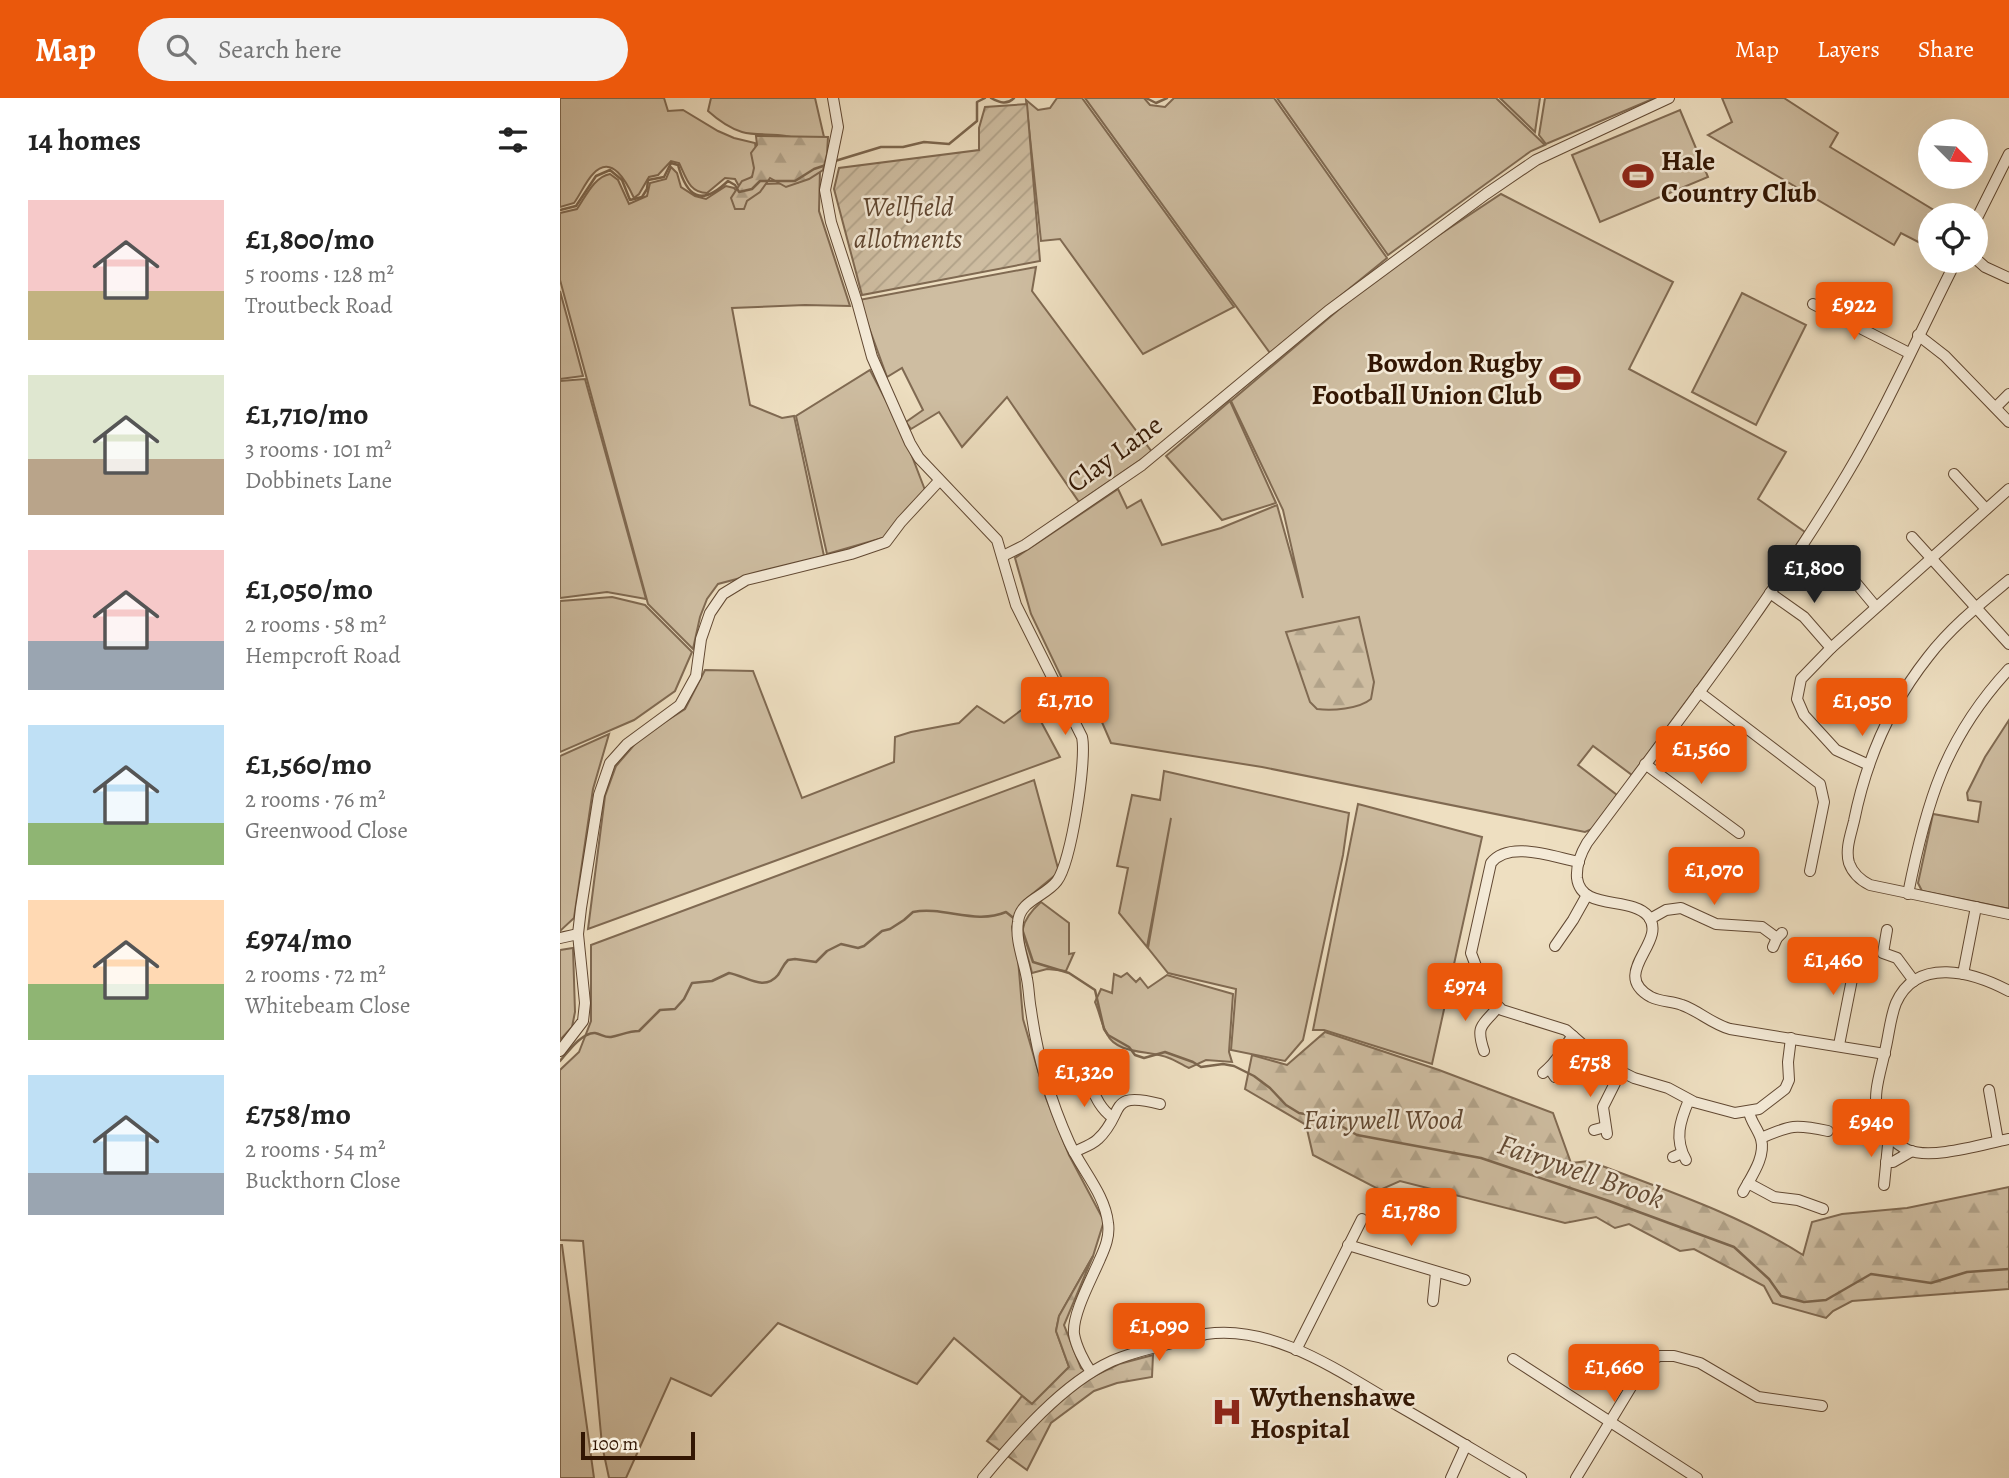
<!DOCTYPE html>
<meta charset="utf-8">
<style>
:root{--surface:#fff;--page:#f2f2f2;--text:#222;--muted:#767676;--accent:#ea580c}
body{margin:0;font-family:Alegreya,serif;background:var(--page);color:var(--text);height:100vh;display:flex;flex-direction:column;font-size:26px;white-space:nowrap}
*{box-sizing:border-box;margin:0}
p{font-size:23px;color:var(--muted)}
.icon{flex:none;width:38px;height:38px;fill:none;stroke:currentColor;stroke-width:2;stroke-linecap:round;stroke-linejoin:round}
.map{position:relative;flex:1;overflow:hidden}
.details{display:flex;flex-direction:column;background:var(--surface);width:560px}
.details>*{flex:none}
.needle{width:46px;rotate:114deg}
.controls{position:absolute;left:1358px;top:21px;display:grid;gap:14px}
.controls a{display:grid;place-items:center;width:70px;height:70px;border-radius:50%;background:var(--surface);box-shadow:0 7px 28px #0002;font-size:35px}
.scale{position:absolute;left:21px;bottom:18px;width:114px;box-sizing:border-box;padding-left:7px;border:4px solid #321603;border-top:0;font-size:19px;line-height:24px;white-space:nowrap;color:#321603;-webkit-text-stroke:5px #f4ead7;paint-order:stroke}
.price{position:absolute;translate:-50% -60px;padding:0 16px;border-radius:7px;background:var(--accent);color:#fff;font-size:23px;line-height:46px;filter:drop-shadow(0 2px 4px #0008)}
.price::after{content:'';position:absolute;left:50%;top:42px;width:21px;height:16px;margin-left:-10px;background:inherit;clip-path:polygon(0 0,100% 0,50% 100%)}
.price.on{background:#222;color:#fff}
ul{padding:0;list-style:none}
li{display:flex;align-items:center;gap:21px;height:175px;padding:0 28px}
li span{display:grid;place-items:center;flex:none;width:196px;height:140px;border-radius:0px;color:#555}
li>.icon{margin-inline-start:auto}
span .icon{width:84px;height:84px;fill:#fffc;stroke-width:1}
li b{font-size:30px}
h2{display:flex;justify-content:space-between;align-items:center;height:84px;padding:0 28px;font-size:30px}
header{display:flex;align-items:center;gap:42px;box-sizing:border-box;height:98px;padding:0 35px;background:var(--accent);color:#fff}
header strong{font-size:33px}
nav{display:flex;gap:38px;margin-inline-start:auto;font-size:24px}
.search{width:490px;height:63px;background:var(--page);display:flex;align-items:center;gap:18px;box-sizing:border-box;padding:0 24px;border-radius:38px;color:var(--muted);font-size:26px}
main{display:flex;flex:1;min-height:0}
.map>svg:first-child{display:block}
.green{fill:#cebda1;stroke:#806a52;stroke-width:2}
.forest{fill:url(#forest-firs);stroke:#806a52;stroke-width:2}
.garden{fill:url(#garden-furrows);stroke:#806a52;stroke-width:2}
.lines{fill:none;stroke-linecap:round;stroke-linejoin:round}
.stream{stroke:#7c664e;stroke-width:2.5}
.minor-casing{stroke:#614832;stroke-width:12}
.minor{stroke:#f4ead7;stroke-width:10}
.labels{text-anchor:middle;stroke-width:5;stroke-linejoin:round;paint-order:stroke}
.poi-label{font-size:28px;font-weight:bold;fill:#321603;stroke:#f4ead7;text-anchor:start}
.park-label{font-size:28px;font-style:italic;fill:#614832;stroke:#f4ead7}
.street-label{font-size:28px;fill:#321603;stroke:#f4ead7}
.water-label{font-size:30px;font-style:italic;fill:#644b35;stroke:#f4ead7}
</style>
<header>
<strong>Map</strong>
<div class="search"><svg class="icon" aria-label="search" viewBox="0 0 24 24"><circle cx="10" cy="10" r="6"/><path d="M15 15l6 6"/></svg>Search here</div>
<nav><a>Map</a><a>Layers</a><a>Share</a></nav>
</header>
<main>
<section class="details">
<h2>14 homes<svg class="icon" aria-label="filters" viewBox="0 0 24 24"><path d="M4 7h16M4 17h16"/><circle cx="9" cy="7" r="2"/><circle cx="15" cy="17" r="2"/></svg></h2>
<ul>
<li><span style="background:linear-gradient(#f6c9c9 65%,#c2b280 0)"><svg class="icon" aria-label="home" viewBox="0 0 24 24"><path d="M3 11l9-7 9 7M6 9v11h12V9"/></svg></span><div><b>£1,800/mo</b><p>5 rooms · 128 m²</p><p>Troutbeck Road</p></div></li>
<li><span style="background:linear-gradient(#dfe7d0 60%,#b9a48a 0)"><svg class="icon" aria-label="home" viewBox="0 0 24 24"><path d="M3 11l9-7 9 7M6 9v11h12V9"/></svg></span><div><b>£1,710/mo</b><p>3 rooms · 101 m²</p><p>Dobbinets Lane</p></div></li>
<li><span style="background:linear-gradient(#f6c9c9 65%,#9aa5b1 0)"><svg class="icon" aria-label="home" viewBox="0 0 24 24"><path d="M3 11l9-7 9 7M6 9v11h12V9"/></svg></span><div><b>£1,050/mo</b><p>2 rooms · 58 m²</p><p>Hempcroft Road</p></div></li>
<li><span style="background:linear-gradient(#bfe0f5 70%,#8fb573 0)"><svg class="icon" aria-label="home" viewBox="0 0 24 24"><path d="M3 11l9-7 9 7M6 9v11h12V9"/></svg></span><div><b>£1,560/mo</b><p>2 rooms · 76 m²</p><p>Greenwood Close</p></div></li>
<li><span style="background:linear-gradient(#ffd9b3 60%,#8fb573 0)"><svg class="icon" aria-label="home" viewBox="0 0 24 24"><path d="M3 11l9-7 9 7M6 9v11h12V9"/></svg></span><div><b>£974/mo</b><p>2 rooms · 72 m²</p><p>Whitebeam Close</p></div></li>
<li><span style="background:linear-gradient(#bfe0f5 70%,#9aa5b1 0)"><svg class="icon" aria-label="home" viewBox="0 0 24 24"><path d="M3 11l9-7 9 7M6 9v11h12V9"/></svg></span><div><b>£758/mo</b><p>2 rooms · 54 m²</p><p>Buckthorn Close</p></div></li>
</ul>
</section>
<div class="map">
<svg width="1449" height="1380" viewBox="0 0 1449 1380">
<defs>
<pattern id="forest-firs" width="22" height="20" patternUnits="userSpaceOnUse" patternTransform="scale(1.75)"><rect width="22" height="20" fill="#cebda1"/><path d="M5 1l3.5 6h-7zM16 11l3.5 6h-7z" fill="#b1a289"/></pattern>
<pattern id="garden-furrows" width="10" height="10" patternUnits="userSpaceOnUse" patternTransform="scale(1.75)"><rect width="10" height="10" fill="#cebda1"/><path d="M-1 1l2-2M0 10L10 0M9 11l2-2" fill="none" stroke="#b1a289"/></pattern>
</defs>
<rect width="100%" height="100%" fill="#eedfc1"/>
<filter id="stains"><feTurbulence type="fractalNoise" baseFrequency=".00286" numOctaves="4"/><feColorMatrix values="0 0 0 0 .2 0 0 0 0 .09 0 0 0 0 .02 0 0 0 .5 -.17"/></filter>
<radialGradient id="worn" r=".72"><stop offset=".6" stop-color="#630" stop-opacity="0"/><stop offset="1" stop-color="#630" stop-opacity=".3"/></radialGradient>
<g class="green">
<path d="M0 0H104L108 13 123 12 158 33 174 40 195 45 199 70 181 92 175 81 165 80 147 95C129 95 126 79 119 65L111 63 98 77 89 79 79 96 74 100C67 85 52 55 33 76 26 83 20 97 14 105L0 109Z"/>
<path d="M151 0H255L264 39C252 46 239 40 226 38 212 35 196 38 182 34 169 30 158 22 148 13Z"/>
<path d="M497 0H522L674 209 583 256 500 141 481 143 466 2 478 12 490 10Z"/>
<path d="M525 0H584L590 7 605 9 614 0H714L827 160 710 255Z"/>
<path d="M717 0H936L985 47 971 53 828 157Z"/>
<path d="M940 0H980L975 34Z"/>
<path d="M985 0H1095L986 46 979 37Z"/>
<path d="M1162 0H1224L1278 35 1270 49 1382 117H1370V150L1341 135 1334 147 1148 37 1172 24Z"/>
<path d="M1120 12 1148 79 1040 124 1012 57Z"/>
<path d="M111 69 117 75 121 89 135 98 146 101 166 88 174 90 180 97 201 86 237 85 260 72 259 113 290 208 245 207 172 210 190 307 222 320 234 318 264 458 158 486 147 501 140 519 133 551 88 506 0 182V115L17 111C26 98 34 79 50 76L58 82 69 106 87 98 90 85 106 81Z"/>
<path d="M941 96 1113 184 1069 271 1226 354 1198 401 1245 434 1197 507 1072 677 1033 648 1018 667 1057 697 1032 731 1025 734 702 669 551 645 535 608 518 614 471 516 455 460 558 391 567 410 581 402 602 447 661 430 717 407 743 500 723 412 671 303 790 202 864 147Z"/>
<path d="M476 169 472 193 592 354 519 404 447 299 402 349 379 314 351 331 346 324 363 312 342 270 327 279 299 202Z"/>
<path d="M0 193 23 278 0 281Z"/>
<path d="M1182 195 1246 227 1196 327 1132 294Z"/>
<path d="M310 272 343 335 365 392 326 439 267 456 236 318Z"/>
<path d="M25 281 86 501 47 494 0 500V283Z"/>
<path d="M670 303 716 405 662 422 606 358Z"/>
<path d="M52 499 85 507 132 554 115 593 74 622 0 654V503Z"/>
<path d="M145 572 193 573 242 700 334 664 335 639 351 634 399 625 417 608 444 625 471 605 500 659 28 831 45 698 56 668 81 639 125 611Z"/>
<path d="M1449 622V811L1362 793 1358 785 1373 716 1418 724 1421 704 1408 702 1407 695 1425 659Z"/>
<path d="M49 636 33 691 14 820 0 833V658Z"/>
<path d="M604 673 789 715 783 757 743 942 725 963 671 952 676 891 608 875 588 850 611 720 587 849 559 815 568 770 557 768 572 697 600 702Z"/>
<path d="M474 682 499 774 464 803 452 829 458 861 463 921 486 1000 509 1057 544 1123 533 1158 499 1218 496 1233 509 1269 472 1306 394 1240 357 1286 218 1225 151 1298 111 1280 66 1380H49L42 1347 23 1143 0 1142V972L19 954 31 923V847Z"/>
<path d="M798 706 922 739 872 966 764 932H753Z"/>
<path d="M481 804 509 825V856L514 855 506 873 487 871 472 875C464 841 452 830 481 804Z"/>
<path d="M13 850 15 914 12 929 0 942V852Z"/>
<path d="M567 875 576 884 580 880 588 890 607 877 673 896 669 954 672 964 646 962 629 970C622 967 615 962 609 960 590 952 557 957 547 936 541 926 540 915 535 904L541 891 552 895 554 876 561 879Z"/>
<path d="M0 1147H2L34 1380H0Z"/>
</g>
<g class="forest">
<path d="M196 38 268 39 267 56 263 72 249 81 226 89 210 80 200 94 187 103 184 111H175L171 100 182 83 192 79 194 70 191 55 197 47Z"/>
<path d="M799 519 814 584 811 601C799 611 772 613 757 611L750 604 726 534Z"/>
<path d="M765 934 879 972 993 1015 1011 1065 1029 1063C1102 1091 1177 1115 1243 1157L1252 1124 1282 1116 1347 1110 1449 1089V1191L1292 1203 1273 1213 1266 1220 1213 1205 1204 1188 1134 1151 1120 1153 1069 1126 1055 1130 1036 1119 1005 1125 840 1083 820 1092 753 1057 746 1027 685 991 692 957 727 967Z"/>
<path d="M533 1158 504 1227 521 1270 534 1278 559 1266 593 1257 592 1279 557 1285 534 1293 491 1325 467 1372 427 1343 462 1298 472 1306 509 1269 496 1233 499 1218Z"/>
</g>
<path class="garden" d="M467 6 480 163 302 197 274 91 279 70 419 52V30L425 9Z"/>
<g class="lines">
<g class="stream">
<path d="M431 0C440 5 447 7 454 0"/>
<path d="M586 0 596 5 607 0"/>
<path d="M275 63 321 49H343L364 44 389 46 417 23V4L425 0"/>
<path d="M0 112 16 108 36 78 50 72 62 82 70 102 82 99 87 91 88 82 104 79 111 65 118 67C127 99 141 109 168 83L175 87 179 94 192 91 200 83H235L254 71 266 67"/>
<path d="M462 831 473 864 509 875 535 892 544 931 548 937 569 949 575 957 584 960 605 954 633 964 641 969 663 966 674 968 694 978 710 990 726 1007 739 1015 767 1020 797 1037 921 1060 1049 1103 1174 1149 1209 1181 1221 1198 1244 1204 1266 1202 1311 1176 1371 1185 1407 1174 1449 1171"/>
<path d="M0 963C7 955 22 934 35 935 41 936 45 940 51 939 61 937 69 933 79 933L100 912 115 911 124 901 132 885 152 883 169 875C186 878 204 894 218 877 222 871 223 867 228 862L235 861 256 864 267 853 281 846 298 850 304 848 322 833 330 831 344 822 353 814C384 808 415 827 446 814L456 822"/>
</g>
<g class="minor-casing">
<g id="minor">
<path d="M273 0 278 29 265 92 271 124 297 204 312 259 350 345 359 360 437 442 456 507 522 639C527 662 511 765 497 783 485 799 460 802 458 824 455 842 464 863 467 881 469 891 469 902 471 912 477 956 491 1004 509 1044 521 1071 545 1096 548 1125 550 1138 545 1150 540 1161 532 1180 512 1216 514 1236 516 1248 524 1264 531 1274"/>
<path d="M1416 122 1449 56"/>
<path d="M1416 161 1425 169 1449 180"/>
<path d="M1253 206 1349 255"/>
<path d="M1358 237 1385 258 1449 324"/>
<path d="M1436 309 1449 296"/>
<path d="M1394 376 1426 411"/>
<path d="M1352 439 1449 546"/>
<path d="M443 458 465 447 582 367 768 213 926 96 976 62 1109 0"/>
<path d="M1449 482C1420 506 1391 529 1368 559 1330 607 1306 663 1294 723 1291 736 1285 751 1289 765 1293 776 1300 782 1310 787L1449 816"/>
<path d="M1296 485 1316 509"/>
<path d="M1210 495 1244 519 1271 550"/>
<path d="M1139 594 1260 686 1264 704 1250 773"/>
<path d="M1309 597 1334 611"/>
<path d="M1085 666 1179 735"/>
<path d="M1309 667 1276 652 1244 617 1237 601 1241 581 1271 550 1449 391"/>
<path d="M1019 764C993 759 949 742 931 765L911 855 927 897 942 912 1006 932 1044 965 1074 980 1108 990 1134 1004 1175 1015 1199 1011 1225 991 1229 982 1228 964 1231 940"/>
<path d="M1348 796C1366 705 1385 640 1449 571"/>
<path d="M1090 821 1106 812 1121 810 1156 826 1202 829 1217 840"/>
<path d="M1327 832 1323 855 1337 860 1354 883"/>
<path d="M0 840 18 836"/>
<path d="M995 848 1013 822 1027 797"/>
<path d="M1213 849 1217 840 1222 835"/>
<path d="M1403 876 1416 809"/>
<path d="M1449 893C1413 874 1357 858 1336 905 1330 920 1329 937 1325 953 1321 973 1312 996 1318 1016 1322 1031 1334 1046 1348 1052 1372 1062 1423 1046 1449 1041"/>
<path d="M1279 947 1297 856"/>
<path d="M0 953 23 923 25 905 18 836 21 810 39 697 50 665 67 646 120 607 136 578 141 541 150 515 163 496 186 482 291 456 326 444 341 424 379 383"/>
<path d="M924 953C915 926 923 928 938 909"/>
<path d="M1325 956 1170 931C1152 926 1139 913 1122 907 1112 903 1101 904 1091 899 1048 875 1109 844 1088 818 1071 798 1021 813 1017 780 1016 767 1021 755 1027 745 1117 624 1210 505 1287 376 1328 307 1360 234 1396 163"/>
<path d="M989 970 995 979"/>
<path d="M983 975C998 964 1001 952 1013 938"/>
<path d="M526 978C534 994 538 1009 552 1019"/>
<path d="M1429 992 1438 1043"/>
<path d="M1034 1032 1045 1029"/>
<path d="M1047 1036 1043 1009 1061 973"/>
<path d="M1201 1040C1231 1027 1235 1026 1268 1033"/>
<path d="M514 1054C522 1050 532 1047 538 1041 566 1015 546 992 600 1006"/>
<path d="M1113 1059 1122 1055"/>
<path d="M1126 1062C1114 1041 1120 1023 1129 1002"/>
<path d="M1326 1064H1333L1352 1053"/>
<path d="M1188 1085 1214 1099 1238 1102 1263 1111"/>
<path d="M1324 1087 1329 1037"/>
<path d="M1183 1094C1191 1079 1206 1059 1201 1041 1198 1031 1191 1024 1189 1014"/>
<path d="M788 1147 905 1182"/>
<path d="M873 1203 876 1174"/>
<path d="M736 1252 802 1121"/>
<path d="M953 1261 1137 1380"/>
<path d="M423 1380C457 1339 502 1286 552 1263 581 1250 615 1246 646 1236 714 1226 781 1275 837 1307 879 1331 920 1356 961 1380"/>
<path d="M891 1380 906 1347"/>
<path d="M1016 1380 1085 1266 1099 1258H1114L1140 1265 1198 1299 1262 1308"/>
</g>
</g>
<use href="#minor" class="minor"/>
</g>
<defs>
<g id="stadium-bare" transform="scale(2.415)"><path d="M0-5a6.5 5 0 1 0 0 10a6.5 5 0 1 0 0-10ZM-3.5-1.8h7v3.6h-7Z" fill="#8f2418" stroke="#f4ead7" stroke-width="2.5" paint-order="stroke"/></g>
<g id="hospital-bare" transform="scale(2.415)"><path d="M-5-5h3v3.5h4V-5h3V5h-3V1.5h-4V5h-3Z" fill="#8f2418" stroke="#f4ead7" stroke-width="2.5" paint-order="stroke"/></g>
</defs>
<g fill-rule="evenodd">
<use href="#stadium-bare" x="1078" y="78"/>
<use href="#stadium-bare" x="1005" y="280"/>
<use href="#hospital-bare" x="667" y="1314"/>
</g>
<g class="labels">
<g class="poi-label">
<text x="1101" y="72">Hale<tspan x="1101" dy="32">Country Club</tspan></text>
<text x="982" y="274" text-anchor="end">Bowdon Rugby<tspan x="982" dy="32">Football Union Club</tspan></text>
<text x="690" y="1308">Wythenshawe<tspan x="690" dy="32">Hospital</tspan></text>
</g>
<g class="park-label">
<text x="348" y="118">Wellfield<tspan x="348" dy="32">allotments</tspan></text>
<text x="823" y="1031">Fairywell Wood</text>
</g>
<g class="street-label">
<text transform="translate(554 355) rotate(-36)" y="10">Clay Lane</text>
</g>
<g class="water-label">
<text transform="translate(1021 1073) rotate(19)" y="10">Fairywell Brook</text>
</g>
</g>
<rect width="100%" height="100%" filter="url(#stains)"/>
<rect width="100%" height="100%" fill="url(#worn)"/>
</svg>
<div class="controls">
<a><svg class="needle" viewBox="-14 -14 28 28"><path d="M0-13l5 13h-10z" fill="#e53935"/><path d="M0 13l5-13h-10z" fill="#767676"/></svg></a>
<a><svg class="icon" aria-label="locate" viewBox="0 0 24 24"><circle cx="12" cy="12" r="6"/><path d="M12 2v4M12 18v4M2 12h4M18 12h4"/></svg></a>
</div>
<div class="scale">100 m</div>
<b class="price" style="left:1294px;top:244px">£922</b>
<b class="price on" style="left:1254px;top:507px">£1,800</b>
<b class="price" style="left:505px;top:639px">£1,710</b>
<b class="price" style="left:1302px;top:640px">£1,050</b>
<b class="price" style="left:1141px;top:688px">£1,560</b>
<b class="price" style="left:1154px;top:809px">£1,070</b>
<b class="price" style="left:1273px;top:899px">£1,460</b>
<b class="price" style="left:905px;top:925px">£974</b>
<b class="price" style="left:1030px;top:1001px">£758</b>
<b class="price" style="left:524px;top:1011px">£1,320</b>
<b class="price" style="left:1311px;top:1061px">£940</b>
<b class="price" style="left:851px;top:1150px">£1,780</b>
<b class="price" style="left:599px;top:1265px">£1,090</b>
<b class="price" style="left:1054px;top:1306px">£1,660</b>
</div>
</main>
